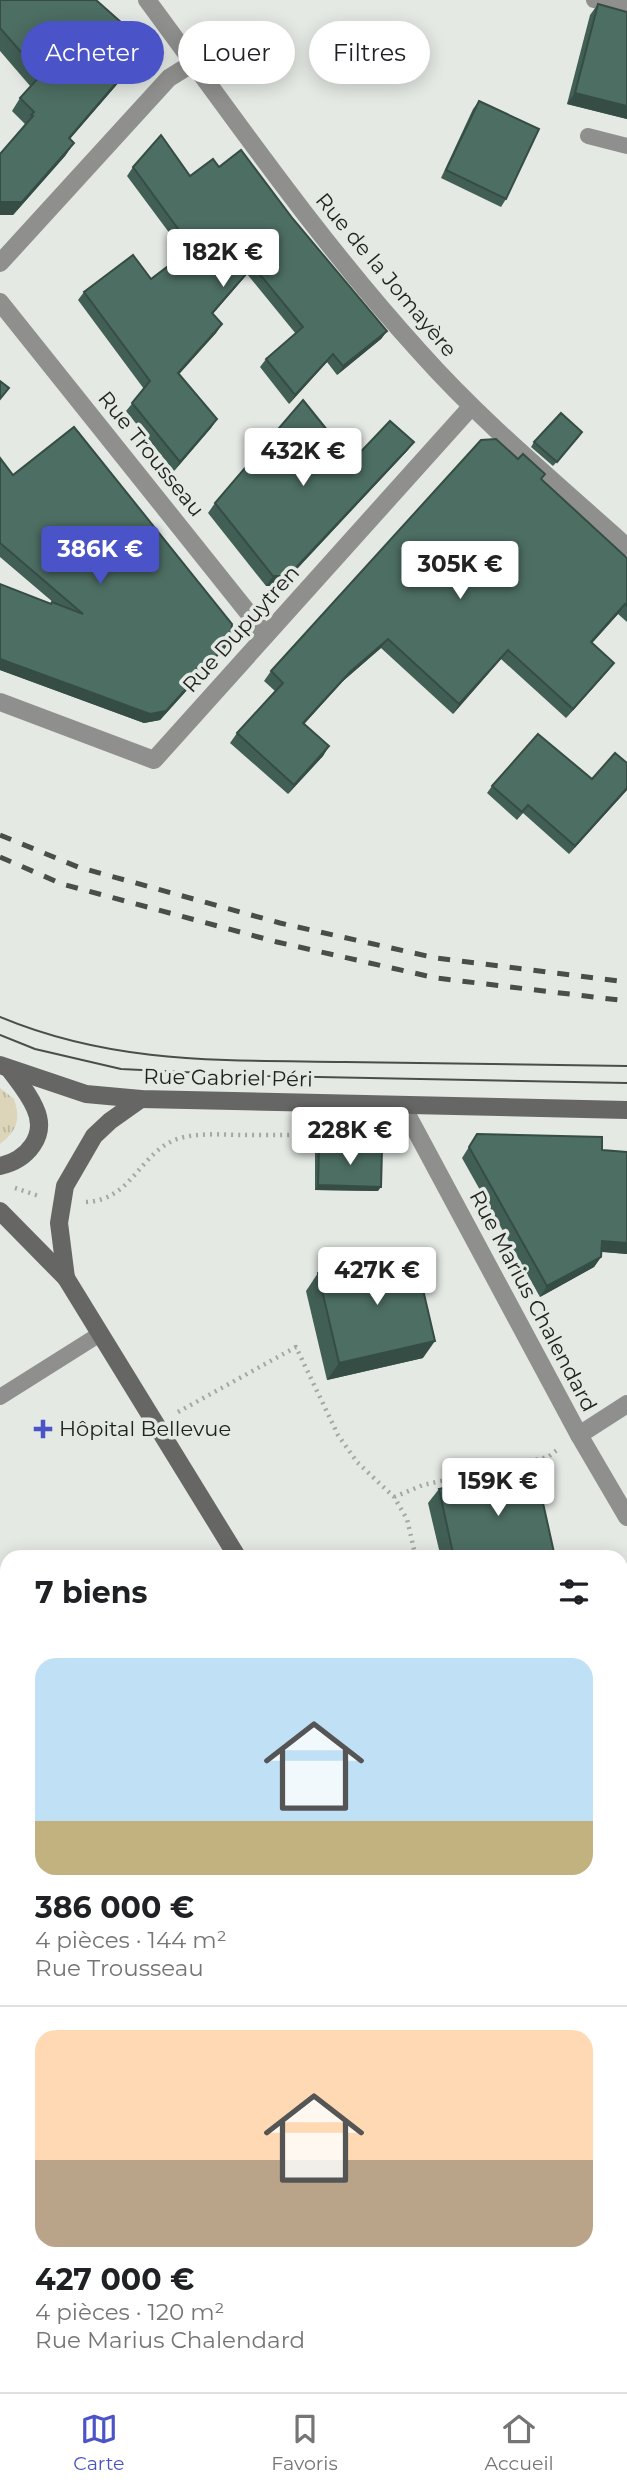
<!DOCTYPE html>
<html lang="fr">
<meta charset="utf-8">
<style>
:root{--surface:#fff;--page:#f2f2f2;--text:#202124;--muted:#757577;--line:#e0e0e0;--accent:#4b53c8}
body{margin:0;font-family:Montserrat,sans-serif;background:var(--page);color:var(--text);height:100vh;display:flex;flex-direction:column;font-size:26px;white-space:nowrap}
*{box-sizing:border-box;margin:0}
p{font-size:23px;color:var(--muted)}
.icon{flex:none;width:38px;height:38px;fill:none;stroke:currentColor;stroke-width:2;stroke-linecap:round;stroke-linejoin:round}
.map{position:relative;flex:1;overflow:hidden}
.side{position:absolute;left:0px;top:1550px;width:628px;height:842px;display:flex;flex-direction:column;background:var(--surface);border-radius:21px 21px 0 0;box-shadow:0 4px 18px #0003}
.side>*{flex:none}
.banner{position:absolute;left:21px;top:21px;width:586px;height:63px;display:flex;gap:14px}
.price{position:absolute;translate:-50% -60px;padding:0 16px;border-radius:7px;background:#fff;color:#222;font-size:23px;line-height:46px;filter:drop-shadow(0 2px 4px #0008)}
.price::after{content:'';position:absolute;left:50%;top:42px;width:21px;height:16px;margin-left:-10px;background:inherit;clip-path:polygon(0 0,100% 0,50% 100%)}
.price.current{background:var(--accent);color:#fff}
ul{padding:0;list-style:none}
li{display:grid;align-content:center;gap:14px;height:371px;padding:0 35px}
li+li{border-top:2px solid var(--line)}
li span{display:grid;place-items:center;height:217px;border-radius:21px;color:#555}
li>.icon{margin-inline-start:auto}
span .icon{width:126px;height:126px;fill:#fffc;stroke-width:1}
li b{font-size:30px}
h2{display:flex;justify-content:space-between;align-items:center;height:84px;padding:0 35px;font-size:30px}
.pill{padding:0 24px;border-radius:32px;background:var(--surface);box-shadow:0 4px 18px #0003;font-size:24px;line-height:63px}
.pill.current{background:var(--accent);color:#fff}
.menu{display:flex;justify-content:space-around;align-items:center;height:98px;border-top:2px solid var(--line);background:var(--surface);font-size:19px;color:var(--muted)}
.menu a{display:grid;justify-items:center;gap:4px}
.menu .current{color:var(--accent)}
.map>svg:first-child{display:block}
.grass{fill:url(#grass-tufts)}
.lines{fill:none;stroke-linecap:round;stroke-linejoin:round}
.path{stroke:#a4a8a4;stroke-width:4.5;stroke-dasharray:2 5;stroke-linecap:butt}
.lane{stroke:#8f908e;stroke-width:16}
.street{stroke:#8f908e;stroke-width:18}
.secondary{stroke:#666764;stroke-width:18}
.tram{stroke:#4b4d4b;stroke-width:2}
.rail{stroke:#4b4d4b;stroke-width:5;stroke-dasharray:12 12;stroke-linecap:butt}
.wall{fill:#425f55}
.shaded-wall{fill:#364d45}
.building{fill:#4d6e63;stroke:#364d45;stroke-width:2}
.poi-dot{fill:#4b53c8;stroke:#e4e9e4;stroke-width:2.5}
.labels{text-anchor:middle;stroke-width:7;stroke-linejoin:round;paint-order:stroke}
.street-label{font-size:21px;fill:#212321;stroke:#e4e9e4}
.poi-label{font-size:21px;fill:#212321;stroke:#e4e9e4;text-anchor:start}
</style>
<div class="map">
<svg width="627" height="2392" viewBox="0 0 627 2392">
<defs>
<pattern id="grass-tufts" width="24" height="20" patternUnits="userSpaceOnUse" patternTransform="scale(1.75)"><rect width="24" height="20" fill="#dcd5b9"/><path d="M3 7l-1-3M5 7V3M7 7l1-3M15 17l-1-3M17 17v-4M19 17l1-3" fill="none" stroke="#bcb79f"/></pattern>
</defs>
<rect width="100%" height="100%" fill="#e4e9e4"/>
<path class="grass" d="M0 1088 14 1099C21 1119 17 1131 0 1144Z"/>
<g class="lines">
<g class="path">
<path d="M15 1188 39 1196"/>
<path d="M86 1202C132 1200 139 1153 177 1139 198 1132 225 1135 247 1135 291 1135 334 1135 378 1135L392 1142"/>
<path d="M178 1412 296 1347 338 1435 357 1462 394 1497 407 1519 416 1558"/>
<path d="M394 1497 423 1485 548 1457 557 1450"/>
</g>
<g class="lane">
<path d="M594 0 627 8"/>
<path d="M588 136 627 146"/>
<path d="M0 1397 100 1334"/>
</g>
<g class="street">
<path d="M147 0C235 119 319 241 419 351 482 422 556 483 627 547"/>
<path d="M0 263 169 78 193 63"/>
<path d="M0 302 266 635"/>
<path d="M0 702 154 760 471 407"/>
<path d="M402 1105 579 1435 627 1517"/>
<path d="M579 1435 627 1404"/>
<path d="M0 1810 7 1805"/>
<path d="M0 2175 7 2186"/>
<path d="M132 2385 136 2392"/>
</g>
<g class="secondary">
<path d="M0 1065 86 1094 141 1099 627 1110"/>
<path d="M0 1166C27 1160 48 1136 35 1108 29 1094 19 1082 10 1070"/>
<path d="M0 1211 66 1278 238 1558"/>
<path d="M66 1278 59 1223 65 1186 94 1136 110 1121 141 1099"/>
<path d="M621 2207 627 2216"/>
</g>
<g class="tram">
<path d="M0 1017C115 1065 223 1060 345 1062 439 1064 533 1065 627 1066"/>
<path d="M0 1035 35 1049 121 1069 267 1076 627 1083"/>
</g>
<g class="rail">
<path d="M0 835 78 867 280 923 436 958 627 982"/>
<path d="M0 857 62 884 277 942 436 978 627 1001"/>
</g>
</g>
<g class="wall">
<path d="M0 0 148 46 139 59 70 139 74 143 65 156 13 215H0V154L23 128 25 124 12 111 20 98 31 87 0 51Z"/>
<path d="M598 4 627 12V119L567 104 590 15Z"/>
<path d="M479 101 506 199 501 207 441 178 473 109Z"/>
<path d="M133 167 190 176 219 167 293 219 387 331 381 339 337 375 327 362 289 404 260 367 266 359 296 334 247 274 212 314 222 324 216 333 179 374 217 419 211 428 174 471 126 411 144 389 78 300 84 292 151 279 185 254 127 176Z"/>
<path d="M579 437 553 466 531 447 534 442Z"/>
<path d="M414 442 407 451 281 586H266L208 513 215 503Z"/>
<path d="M0 458 13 475 231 639 225 648 160 720 144 723 0 670V584L51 604 54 603 0 557Z"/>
<path d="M541 480 627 558V622L618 614 592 643 607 672 566 718 501 659 453 714 381 648 343 681 304 724 329 746 323 756 288 794 230 743 237 733 275 691 264 681 271 671Z"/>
<path d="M627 763V790L569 854 523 813 517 820 487 793 492 786 592 779Z"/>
<path d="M477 1134 618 1152H627V1254L602 1252 601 1257 594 1267 540 1297 462 1158Z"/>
<path d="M319 1148 378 1191 315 1190V1152Z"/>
<path d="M318 1273 423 1358 327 1380 306 1291Z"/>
<path d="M439 1489 555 1558H441L428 1503Z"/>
<path d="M7 1631V1770L0 1774V1636Z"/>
<path d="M627 1950V2060L621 2050V1953Z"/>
<path d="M7 2000V2113L0 2102V2005Z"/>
<path d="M0 2241 7 2252V2383L0 2372Z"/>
<path d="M456 2385H560L549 2392H454L453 2390Z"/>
<path d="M586 2385H621L627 2392H590Z"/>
</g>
<g class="shaded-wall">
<path d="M148 46 139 59 60 150 69 138Z"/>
<path d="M575 93 627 106V119L567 104Z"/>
<path d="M74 143 65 156 13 215H0V202Z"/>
<path d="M253 266 247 274 206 322 212 313Z"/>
<path d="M222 324 216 333 172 382 178 373Z"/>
<path d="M387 331 381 339 337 375 343 366Z"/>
<path d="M333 354 327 362 289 404 295 395Z"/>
<path d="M217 419 211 428 174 471 180 462Z"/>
<path d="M414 442 407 451 281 586H266L273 576Z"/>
<path d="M625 604 618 614 584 652 591 642Z"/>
<path d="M231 639 225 648 160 720 144 723 0 670V659Z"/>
<path d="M388 639 381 648 343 681 296 733 303 723 350 672Z"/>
<path d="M508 650 501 659 453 714 459 704Z"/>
<path d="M614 663 607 672 566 718 573 709Z"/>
<path d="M329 746 323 756 288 794 294 785Z"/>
<path d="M627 788V790L569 854 575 846Z"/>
<path d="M318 1185 381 1187 378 1191 315 1190Z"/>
<path d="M602 1241 627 1243V1254L594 1251Z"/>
<path d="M601 1257 594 1267 540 1297 547 1286Z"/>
<path d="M435 1341 423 1358 327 1380 339 1363Z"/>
<path d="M7 1762V1770L0 1774V1767Z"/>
<path d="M627 1778V1793L621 1794V1780Z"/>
<path d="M7 1935V1941L0 1945V1939Z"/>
<path d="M549 2385H560L549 2392H538Z"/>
</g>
<g class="building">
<path d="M0 0H96L148 46 69 138 74 143 22 202H0V154L33 116 31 115 34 112 20 98 41 75 0 28Z"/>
<path d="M598 4 627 12V106L575 93Z"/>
<path d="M479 101 539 129 506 199 446 170Z"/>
<path d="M161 135 190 176 213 159 219 167 241 150 293 219 387 331 343 366 333 354 295 395 266 359 303 327 253 266 212 313 222 324 178 373 217 419 180 462 132 403 150 381 84 292 133 255 151 279 192 248 133 167Z"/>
<path d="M0 381 9 388 0 399Z"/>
<path d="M303 400 352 461 390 421 414 442 288 576H273L215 503Z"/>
<path d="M561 413 582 432 557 462 534 442Z"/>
<path d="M74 427 232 624 231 639 166 711 150 714 0 659V584L51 604 52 602 83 614 0 543V458L13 475Z"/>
<path d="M496 439 518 459 523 454 545 474 541 479 627 558V606L625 604 591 642 614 663 573 709 508 650 459 704 388 639 350 672 303 723 329 746 294 785 237 733 283 683 271 671 481 440Z"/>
<path d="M538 734 592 779 615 753 627 763V788L575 846 528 805 522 812 492 786Z"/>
<path d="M477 1134 602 1137V1150L627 1152V1243L602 1241 601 1257 547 1286 469 1147Z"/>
<path d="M319 1148 382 1149 381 1187 318 1185Z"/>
<path d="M414 1251 435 1341 339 1363 318 1273Z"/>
<path d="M535 1467 555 1557 454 1558 439 1489Z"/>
<path d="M7 1631V1762L0 1767V1659L5 1656 0 1648V1636Z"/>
<path d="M627 1684V1778L621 1780V1685Z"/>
<path d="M7 1861V1935L0 1939V1865Z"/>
<path d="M627 1950V2033L621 2023V1953Z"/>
<path d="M7 2000V2089L0 2078V2005Z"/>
<path d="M0 2241 7 2252V2354L0 2343Z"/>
<path d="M621 2303 627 2313V2392H604L600 2385H621Z"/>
<path d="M7 2385H118L123 2392H0V2390Z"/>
<path d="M465 2385H549L538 2392H469Z"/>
</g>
<path class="poi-dot" d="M39.5 1418.5h7v7h7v7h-7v7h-7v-7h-7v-7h7z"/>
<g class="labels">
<g class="street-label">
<text transform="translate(386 275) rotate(50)" y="7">Rue de la Jomayère</text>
<text transform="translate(151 454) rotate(51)" y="7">Rue Trousseau</text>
<text transform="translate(241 629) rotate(-48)" y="7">Rue Dupuytren</text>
<text transform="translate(228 1078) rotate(1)" y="7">Rue Gabriel Péri</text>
<text transform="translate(533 1301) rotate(62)" y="7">Rue Marius Chalendard</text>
</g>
<g class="poi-label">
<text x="59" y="1436">Hôpital Bellevue</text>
</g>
</g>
</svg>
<b class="price" style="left:223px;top:289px">182K €</b>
<b class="price" style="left:303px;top:488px">432K €</b>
<b class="price current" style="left:100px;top:586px">386K €</b>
<b class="price" style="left:460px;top:601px">305K €</b>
<b class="price" style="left:350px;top:1167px">228K €</b>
<b class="price" style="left:377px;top:1307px">427K €</b>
<b class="price" style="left:498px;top:1518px">159K €</b>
<div class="banner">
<a class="pill current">Acheter</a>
<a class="pill">Louer</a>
<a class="pill">Filtres</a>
</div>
<section class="side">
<h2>7 biens<svg class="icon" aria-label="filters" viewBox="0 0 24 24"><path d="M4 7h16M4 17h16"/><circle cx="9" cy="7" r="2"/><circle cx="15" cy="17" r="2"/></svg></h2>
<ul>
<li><span style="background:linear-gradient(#bfe0f5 75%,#c2b280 0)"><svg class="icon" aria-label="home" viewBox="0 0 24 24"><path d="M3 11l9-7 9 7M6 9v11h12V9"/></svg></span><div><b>386 000 €</b><p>4 pièces · 144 m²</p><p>Rue Trousseau</p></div></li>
<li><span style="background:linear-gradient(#ffd9b3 60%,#b9a48a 0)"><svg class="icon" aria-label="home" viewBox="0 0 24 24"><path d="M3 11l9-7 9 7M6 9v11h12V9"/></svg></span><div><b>427 000 €</b><p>4 pièces · 120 m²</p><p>Rue Marius Chalendard</p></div></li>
</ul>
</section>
</div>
<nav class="menu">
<a class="current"><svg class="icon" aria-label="map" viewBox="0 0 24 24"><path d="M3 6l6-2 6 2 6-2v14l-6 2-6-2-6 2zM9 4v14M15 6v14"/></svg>Carte</a>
<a><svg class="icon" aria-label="saved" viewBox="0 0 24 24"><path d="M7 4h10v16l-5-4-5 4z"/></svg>Favoris</a>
<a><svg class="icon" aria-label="home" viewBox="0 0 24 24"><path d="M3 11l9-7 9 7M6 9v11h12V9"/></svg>Accueil</a>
</nav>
